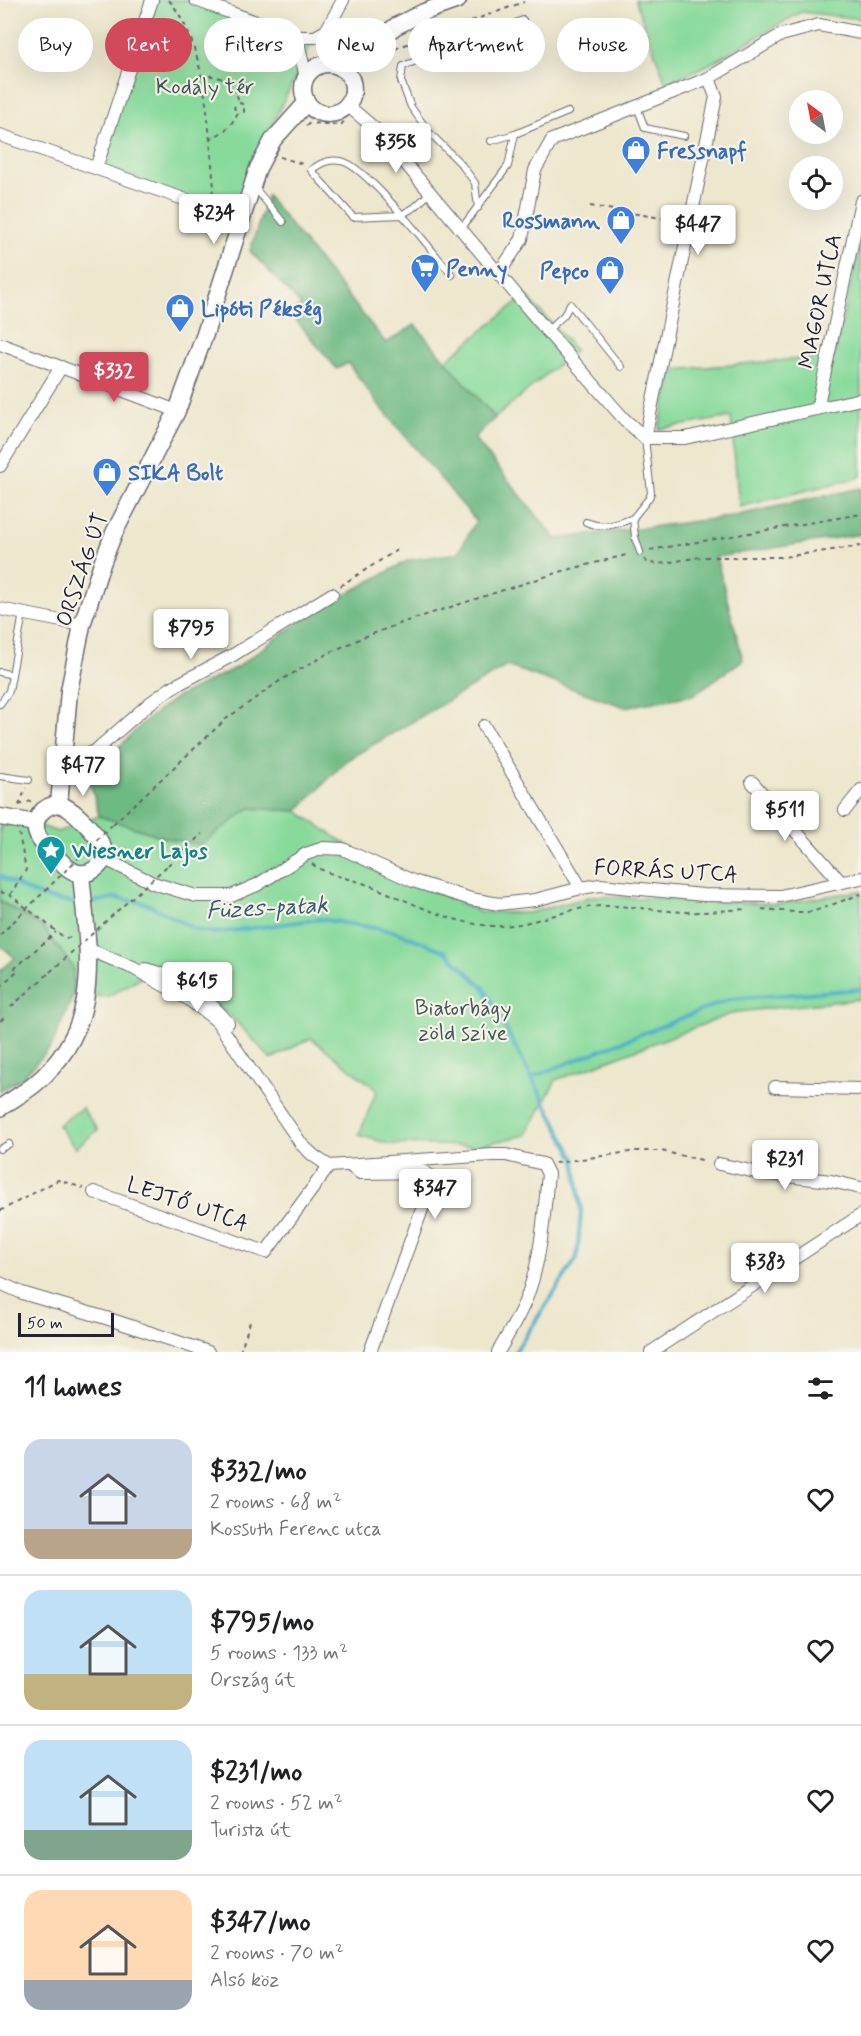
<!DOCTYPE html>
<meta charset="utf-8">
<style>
:root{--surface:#fff;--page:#f6f6f6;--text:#202124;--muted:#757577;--line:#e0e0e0;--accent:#d1495b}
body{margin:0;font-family:Mynerve,sans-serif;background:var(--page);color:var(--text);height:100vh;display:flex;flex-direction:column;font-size:22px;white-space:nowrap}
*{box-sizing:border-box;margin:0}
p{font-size:20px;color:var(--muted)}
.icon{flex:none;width:33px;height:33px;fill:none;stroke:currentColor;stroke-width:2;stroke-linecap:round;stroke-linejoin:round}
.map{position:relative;height:1352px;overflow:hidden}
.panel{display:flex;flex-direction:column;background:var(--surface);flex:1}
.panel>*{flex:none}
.banner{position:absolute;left:18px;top:18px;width:825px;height:54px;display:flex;gap:12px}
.needle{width:39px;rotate:328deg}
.fabs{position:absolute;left:789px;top:90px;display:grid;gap:12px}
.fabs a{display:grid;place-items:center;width:54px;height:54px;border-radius:50%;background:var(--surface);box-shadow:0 6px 24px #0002;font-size:30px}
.scale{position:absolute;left:18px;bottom:15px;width:96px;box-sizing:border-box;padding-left:6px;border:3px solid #22223b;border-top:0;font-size:16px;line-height:21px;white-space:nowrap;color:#22223b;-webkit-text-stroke:4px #f7f3e8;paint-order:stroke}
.price{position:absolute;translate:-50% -51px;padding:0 14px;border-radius:6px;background:#fff;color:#222;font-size:20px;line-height:39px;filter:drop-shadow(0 2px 3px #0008)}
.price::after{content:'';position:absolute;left:50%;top:36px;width:18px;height:14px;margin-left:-9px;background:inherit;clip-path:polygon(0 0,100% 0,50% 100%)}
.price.on{background:var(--accent);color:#fff}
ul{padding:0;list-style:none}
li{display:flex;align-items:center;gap:18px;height:150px;padding:0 24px}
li+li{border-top:2px solid var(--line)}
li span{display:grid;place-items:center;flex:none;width:168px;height:120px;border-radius:18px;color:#555}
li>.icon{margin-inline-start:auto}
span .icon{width:72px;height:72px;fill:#fffc;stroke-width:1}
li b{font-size:26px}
h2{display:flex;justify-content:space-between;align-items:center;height:72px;padding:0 24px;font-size:26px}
.tag{padding:0 21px;border-radius:27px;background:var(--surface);box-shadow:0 6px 24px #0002;font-size:21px;line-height:54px}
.tag.on{background:var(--accent);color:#fff}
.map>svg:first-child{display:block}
.green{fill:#88da9b;stroke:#557e6b;stroke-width:1.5}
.forest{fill:#6eba83;stroke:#486e5f;stroke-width:1.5}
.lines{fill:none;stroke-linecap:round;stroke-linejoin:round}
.stream{stroke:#48adc7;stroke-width:4}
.lane-casing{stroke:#69676e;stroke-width:8}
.street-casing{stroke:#69676e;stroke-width:14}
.secondary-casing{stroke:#69676e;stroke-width:19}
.path{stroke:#69676e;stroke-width:2;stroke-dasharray:4.5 4.5;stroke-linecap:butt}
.lane{stroke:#fff;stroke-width:6}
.street{stroke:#fff;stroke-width:12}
.secondary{stroke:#fff;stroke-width:16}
.path-bridge{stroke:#69676e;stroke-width:2;stroke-dasharray:4.5 4.5;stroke-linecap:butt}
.labels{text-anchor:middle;stroke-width:4.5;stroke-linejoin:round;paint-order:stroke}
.park-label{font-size:22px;fill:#415958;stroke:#f7f3e8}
.shop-label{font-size:22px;font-weight:bold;fill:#366cbe;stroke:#f7f3e8;text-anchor:start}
.street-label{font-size:22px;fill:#22223b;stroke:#f7f3e8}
.culture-label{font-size:22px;font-weight:bold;fill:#0d838f;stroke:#f7f3e8;text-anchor:start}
.water-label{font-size:24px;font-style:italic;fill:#315a73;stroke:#f7f3e8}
</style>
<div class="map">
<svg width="861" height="1352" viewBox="0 0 861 1352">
<rect width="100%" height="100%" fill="#f7f3e8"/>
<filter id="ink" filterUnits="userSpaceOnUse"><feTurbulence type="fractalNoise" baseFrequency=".0167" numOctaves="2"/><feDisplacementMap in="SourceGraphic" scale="12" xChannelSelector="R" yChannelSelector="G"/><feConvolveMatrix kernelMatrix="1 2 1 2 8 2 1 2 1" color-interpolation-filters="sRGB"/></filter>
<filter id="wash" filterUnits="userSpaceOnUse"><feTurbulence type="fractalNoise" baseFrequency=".008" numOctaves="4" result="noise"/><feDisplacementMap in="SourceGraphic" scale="24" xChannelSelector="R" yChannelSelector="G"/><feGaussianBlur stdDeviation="1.35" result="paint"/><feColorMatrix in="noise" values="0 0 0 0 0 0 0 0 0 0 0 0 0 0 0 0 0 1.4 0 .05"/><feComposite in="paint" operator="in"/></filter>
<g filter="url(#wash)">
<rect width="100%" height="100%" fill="#ede7cd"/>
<g class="green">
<path d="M152 0H196L315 37 249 172 241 219 96 168Z"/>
<path d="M635 0H861V19L801 12 708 65 666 83Z"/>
<path d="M861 240V477L739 507 731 417 659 429 672 370 834 356Z"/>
<path d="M526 295 575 350 495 418 445 361Z"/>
<path d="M250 808 297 811 380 867 480 912 528 913 594 896 779 904 861 891V999L736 1012 556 1080 526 1135 476 1146 389 1144 359 1135 377 1090 311 1038 271 1059 229 1014 159 967 107 997 74 994 73 967 42 926 0 901V819L29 822 58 832 99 816 166 838 200 845Z"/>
<path d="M82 1108 98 1130 75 1148 58 1125Z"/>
</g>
<g class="forest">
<path d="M267 196 386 343 415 325 495 418 474 438 556 539 729 517 861 488V534L716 557 743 660 693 695 625 707 507 666 347 760 297 811 250 808 200 845 166 838 99 816 89 777 144 722 174 699 237 667 310 614 409 560 458 553 476 521 375 400 348 363 337 369 291 314 301 305 250 251Z"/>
<path d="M0 901 42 926 73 967 74 994 51 1047 22 1078 0 1091V971L15 958 0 945Z"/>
</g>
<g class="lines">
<g class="stream">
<path d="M0 876 28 891 50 899 80 904"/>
<path d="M88 903 115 898 145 903 197 930 215 933 320 919 393 931 445 951 484 988 575 1159 581 1212 577 1258 515 1352"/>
<path d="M530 1078 730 999 861 989"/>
</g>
</g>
</g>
<g filter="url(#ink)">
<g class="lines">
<g class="lane-casing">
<g id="lane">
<path d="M637 107 645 128 684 136"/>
<path d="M491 141 515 134"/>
<path d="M254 187 283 222"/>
<path d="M431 192 415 207 401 215 353 217 311 170C321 163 328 159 341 161 366 165 433 252 452 275"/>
<path d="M478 208 475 183 461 164 429 132 411 107 401 81 403 66 523 20"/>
<path d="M461 229 508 166 515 134 568 112"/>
<path d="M547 331 564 315 570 304 621 367"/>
<path d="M586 522C603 529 616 525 633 518"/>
<path d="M640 552 635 537 633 518 649 498 651 493 645 438"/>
<path d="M0 672 12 675 23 613"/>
<path d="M0 704 9 691 12 675"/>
<path d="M0 776 29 780"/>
<path d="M0 1149 9 1144"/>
</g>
</g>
<g class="street-casing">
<g id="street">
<path d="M196 0 297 37H315L326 31 343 0"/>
<path d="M297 37 306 78"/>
<path d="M347 105 379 132 547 331 624 419 645 438H685L861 399"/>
<path d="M0 135 241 219"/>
<path d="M96 168 152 0"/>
<path d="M499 273 522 239 535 170 552 140 709 78 781 35 819 25 861 33"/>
<path d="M0 344 177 411"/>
<path d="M817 409 861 201"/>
<path d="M645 438 716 97 709 78"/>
<path d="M0 466 61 367"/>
<path d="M0 609 82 625"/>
<path d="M484 726 581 888"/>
<path d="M63 757H82L95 751 150 703 171 688 233 655 332 594"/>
<path d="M752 782 840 881"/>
<path d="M845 810 861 790"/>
<path d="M103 858 153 883 196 896H231L257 885 306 854 324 848 343 849 413 881 471 899 499 904 535 900 581 888 600 885 703 895 780 896 861 878"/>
<path d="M88 949 133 968 188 999 217 1021 302 1145 314 1156 329 1166 492 1155H506L543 1164 548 1174C544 1214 542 1255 528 1294 521 1314 509 1333 498 1352"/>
<path d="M146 969C173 976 212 1000 228 1023"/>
<path d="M775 1087 861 1089"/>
<path d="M719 1164 760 1173 831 1181 861 1188"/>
<path d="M349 1165 360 1173 424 1172 431 1176 432 1182 370 1352"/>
<path d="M94 1192 266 1252 329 1166"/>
<path d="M0 1283 22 1293 106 1318 208 1352"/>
<path d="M651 1352 861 1215"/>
</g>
</g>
<g class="secondary-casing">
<g id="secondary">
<circle cx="328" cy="89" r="25"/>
<path d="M341 68 396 26 424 12 458 0"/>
<path d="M59 804 69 691 82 625 101 566 114 533 177 411 205 334 258 168 273 140 307 102"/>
<path d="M59 804C70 808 77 815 85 823 97 836 115 854 95 869 90 873 84 874 78 873 69 871 62 863 56 856 50 850 41 844 38 836 30 819 44 805 59 804Z"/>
<path d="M0 817 36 823"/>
<path d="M0 1108C11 1100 24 1093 35 1084 105 1025 88 954 81 874"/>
</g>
</g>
<g class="path">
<path d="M169 0C208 48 208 127 214 187L211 196"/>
<path d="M336 36 348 45"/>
<path d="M380 58 399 47 524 2"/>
<path d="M200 76C223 74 232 82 240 103"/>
<path d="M356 97 359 73"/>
<path d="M306 126 310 123 341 125 345 120"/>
<path d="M209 139C223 133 231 127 237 114L244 112V105L240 103 234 107 237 114"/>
<path d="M280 157 303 164"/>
<path d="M590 206 679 221"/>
<path d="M650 550 861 514"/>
<path d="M644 559 648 563 658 564 701 557H783L861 546"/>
<path d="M340 586 400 548"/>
<path d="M19 805 31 801"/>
<path d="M19 805 26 788"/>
<path d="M113 824 226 719 281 680 331 652 364 637 407 621 563 571 630 554"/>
<path d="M312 864C326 875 353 879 371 886 409 901 457 927 500 926 536 925 567 907 602 906 629 905 657 911 684 912 705 913 726 910 747 909"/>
<path d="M168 865 202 834"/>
<path d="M0 892 10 895 65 938 71 937"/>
<path d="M10 895 26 870 19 834"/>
<path d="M762 909 794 912H812L861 894"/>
<path d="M0 987 18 970 15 968 56 932"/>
<path d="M11 1007 50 972"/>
<path d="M0 1021 7 1016"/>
<path d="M555 1163 636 1151H661L706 1161"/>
<path d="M0 1211 58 1180 83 1188"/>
<path d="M240 1352 250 1322"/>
</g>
<use href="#lane" class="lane"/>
<use href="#street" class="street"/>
<use href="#secondary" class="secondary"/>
<g class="path-bridge">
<path d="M0 935 113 824"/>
<path d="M50 972 168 865"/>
</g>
</g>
</g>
<defs>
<g id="shop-pin" transform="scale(1.5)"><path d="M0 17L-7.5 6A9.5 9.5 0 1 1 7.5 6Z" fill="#3f7fe0" stroke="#f7f3e8"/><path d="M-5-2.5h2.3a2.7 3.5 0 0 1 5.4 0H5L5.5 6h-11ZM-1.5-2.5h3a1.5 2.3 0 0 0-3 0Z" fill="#fff"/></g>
<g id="supermarket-pin" transform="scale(1.5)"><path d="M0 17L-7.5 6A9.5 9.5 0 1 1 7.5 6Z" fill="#3f7fe0" stroke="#f7f3e8"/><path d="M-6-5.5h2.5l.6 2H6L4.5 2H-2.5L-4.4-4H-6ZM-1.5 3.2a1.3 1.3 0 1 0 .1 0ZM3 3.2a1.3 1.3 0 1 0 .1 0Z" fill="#fff"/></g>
<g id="sight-pin" transform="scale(1.5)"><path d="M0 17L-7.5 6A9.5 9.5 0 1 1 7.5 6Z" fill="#0f9aa8" stroke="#f7f3e8"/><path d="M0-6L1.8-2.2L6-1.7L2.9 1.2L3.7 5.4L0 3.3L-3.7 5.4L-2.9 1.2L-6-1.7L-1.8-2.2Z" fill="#fff"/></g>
</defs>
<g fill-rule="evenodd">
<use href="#shop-pin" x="636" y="150"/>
<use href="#shop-pin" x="621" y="220"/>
<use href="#supermarket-pin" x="425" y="268"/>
<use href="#shop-pin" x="610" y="270"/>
<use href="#shop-pin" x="180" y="308"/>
<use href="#shop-pin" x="107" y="472"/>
<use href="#sight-pin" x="51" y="850"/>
</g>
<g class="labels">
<g class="park-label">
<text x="205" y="94">Kodály tér</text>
<text x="463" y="1015">Biatorbágy<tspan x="463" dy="25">zöld szíve</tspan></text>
</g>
<g class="shop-label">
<text x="657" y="158">Fressnapf</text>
<text x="600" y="228" text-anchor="end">Rossmann</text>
<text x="446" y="276">Penny</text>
<text x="589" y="278" text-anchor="end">Pepco</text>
<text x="201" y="316">Lipóti Pékség</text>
<text x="128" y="480">SIKA Bolt</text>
</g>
<g class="street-label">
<text transform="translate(819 301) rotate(-78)" y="8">MAGOR UTCA</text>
<text transform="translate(81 569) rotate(-71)" y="8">ORSZÁG ÚT</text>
<text transform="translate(666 870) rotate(3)" y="8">FORRÁS UTCA</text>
<text transform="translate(188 1203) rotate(19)" y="8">LEJTŐ UTCA</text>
</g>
<g class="culture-label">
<text x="72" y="858">Wiesner Lajos</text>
</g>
<g class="water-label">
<text transform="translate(267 907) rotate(-3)" y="8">Füzes-patak</text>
</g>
</g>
</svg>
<div class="fabs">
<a><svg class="needle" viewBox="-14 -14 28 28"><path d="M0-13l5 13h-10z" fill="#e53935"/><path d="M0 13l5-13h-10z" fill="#757577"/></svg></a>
<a><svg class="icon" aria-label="locate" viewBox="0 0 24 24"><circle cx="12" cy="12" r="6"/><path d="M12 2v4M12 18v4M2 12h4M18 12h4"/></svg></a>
</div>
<div class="scale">50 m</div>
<b class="price" style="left:396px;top:174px">$358</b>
<b class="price" style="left:214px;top:245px">$234</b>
<b class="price" style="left:698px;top:256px">$447</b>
<b class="price on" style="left:114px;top:403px">$332</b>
<b class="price" style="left:191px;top:660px">$795</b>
<b class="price" style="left:83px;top:797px">$477</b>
<b class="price" style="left:785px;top:842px">$511</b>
<b class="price" style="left:197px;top:1013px">$615</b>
<b class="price" style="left:785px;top:1191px">$231</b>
<b class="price" style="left:435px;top:1220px">$347</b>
<b class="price" style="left:765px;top:1294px">$383</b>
<div class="banner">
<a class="tag">Buy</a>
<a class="tag on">Rent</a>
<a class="tag">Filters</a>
<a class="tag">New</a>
<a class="tag">Apartment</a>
<a class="tag">House</a>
</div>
</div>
<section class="panel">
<h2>11 homes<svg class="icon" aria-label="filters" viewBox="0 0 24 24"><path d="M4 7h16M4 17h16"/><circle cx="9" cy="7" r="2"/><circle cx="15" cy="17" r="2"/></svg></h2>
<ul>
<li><span style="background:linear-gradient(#c9d6e8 75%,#b9a48a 0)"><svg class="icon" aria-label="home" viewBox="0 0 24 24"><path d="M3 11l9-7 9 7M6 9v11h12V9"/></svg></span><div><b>$332/mo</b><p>2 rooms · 68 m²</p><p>Kossuth Ferenc utca</p></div><svg class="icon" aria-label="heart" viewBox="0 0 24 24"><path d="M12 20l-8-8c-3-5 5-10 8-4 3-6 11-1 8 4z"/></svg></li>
<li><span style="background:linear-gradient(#bfe0f5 70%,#c2b280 0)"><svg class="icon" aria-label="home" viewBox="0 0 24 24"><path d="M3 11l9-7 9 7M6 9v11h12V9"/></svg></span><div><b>$795/mo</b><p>5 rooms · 133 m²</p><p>Ország út</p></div><svg class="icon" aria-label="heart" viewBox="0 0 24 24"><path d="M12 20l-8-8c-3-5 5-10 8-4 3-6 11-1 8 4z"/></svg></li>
<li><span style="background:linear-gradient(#bfe0f5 75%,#7fa58c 0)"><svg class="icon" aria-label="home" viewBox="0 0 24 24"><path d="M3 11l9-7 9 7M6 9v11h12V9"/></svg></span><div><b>$231/mo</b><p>2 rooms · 52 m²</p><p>Turista út</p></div><svg class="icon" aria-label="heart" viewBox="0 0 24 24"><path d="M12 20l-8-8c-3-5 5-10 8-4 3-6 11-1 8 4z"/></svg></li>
<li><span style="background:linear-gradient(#ffd9b3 75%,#9aa5b1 0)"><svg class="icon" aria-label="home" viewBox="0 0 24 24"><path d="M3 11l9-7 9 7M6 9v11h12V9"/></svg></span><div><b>$347/mo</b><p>2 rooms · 70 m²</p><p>Alsó köz</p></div><svg class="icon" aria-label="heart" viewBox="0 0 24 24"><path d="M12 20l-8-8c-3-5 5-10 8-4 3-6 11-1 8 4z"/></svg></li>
</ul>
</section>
